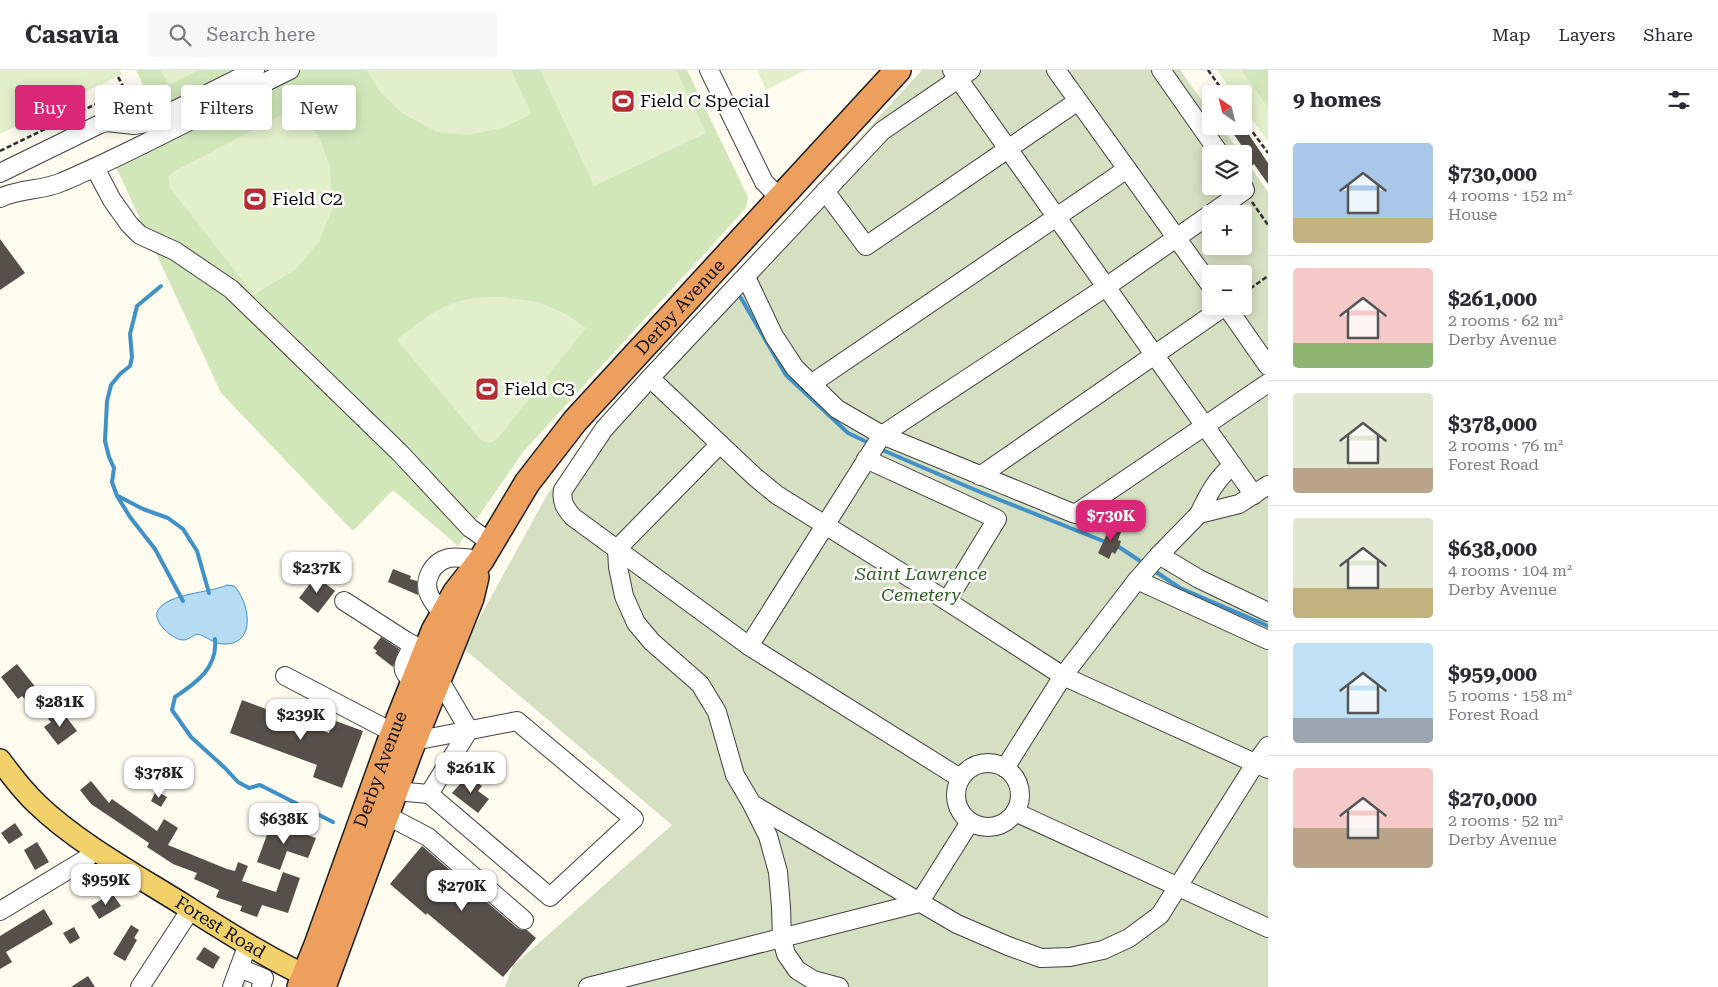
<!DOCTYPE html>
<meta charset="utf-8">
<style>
:root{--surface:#fff;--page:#f7f7f7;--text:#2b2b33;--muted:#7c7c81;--line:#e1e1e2;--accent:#db2777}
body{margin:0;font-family:"Roboto Serif",serif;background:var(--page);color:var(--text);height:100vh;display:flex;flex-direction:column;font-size:19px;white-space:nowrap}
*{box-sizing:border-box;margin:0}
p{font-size:16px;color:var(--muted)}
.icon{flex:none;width:28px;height:28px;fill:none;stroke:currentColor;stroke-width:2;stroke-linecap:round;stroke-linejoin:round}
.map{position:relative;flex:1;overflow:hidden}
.sheet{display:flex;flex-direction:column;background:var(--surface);width:450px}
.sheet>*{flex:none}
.top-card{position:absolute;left:15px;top:15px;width:475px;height:45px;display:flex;gap:10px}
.needle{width:32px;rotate:325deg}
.fabs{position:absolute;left:1202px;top:15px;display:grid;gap:10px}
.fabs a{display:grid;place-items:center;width:50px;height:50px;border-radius:5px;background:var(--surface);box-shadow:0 2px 12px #0003;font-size:25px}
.price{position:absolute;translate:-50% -42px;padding:0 11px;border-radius:10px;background:#fff;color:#222;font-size:16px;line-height:32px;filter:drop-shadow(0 1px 2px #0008)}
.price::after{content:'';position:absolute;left:50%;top:30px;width:15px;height:11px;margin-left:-8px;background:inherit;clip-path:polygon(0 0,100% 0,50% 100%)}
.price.active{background:var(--accent);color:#fff}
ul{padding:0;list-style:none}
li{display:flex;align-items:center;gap:15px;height:125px;padding:0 25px}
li+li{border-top:1px solid var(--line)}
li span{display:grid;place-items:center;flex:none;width:140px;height:100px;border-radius:5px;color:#555}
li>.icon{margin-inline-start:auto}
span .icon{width:60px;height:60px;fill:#fffc;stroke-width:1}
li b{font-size:21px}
h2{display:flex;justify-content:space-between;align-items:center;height:60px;padding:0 25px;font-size:21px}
.chip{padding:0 18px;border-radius:5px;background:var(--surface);box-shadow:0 2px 12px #0003;font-size:18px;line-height:45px}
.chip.active{background:var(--accent);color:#fff}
header{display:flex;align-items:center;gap:30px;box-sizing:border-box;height:70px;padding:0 25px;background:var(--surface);border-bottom:1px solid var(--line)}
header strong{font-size:24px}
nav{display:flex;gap:28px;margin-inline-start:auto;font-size:18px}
.search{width:350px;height:45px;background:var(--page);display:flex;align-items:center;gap:12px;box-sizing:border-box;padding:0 18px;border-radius:5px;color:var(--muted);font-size:19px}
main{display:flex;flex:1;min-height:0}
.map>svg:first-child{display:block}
.green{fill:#d1e7ba}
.cemetery{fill:#d5dfc1;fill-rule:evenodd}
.pitch{fill:#e2efcb}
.water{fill:#b6dcf3;stroke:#4091c7}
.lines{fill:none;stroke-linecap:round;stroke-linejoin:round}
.stream{stroke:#4091c7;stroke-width:4}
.building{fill:#564f4a}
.minor-tunnel{stroke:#dad7cd;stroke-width:18;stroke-dasharray:18 9;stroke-linecap:butt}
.minor-casing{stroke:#404040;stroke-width:20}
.major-casing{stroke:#1e1e1e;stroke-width:24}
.highway-casing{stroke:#1e1e1e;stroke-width:28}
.path{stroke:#2f2f2f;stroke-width:2.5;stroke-dasharray:5 2.5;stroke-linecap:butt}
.minor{stroke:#fff;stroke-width:18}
.major{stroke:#f2d16b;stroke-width:21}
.highway{stroke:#eda05e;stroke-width:25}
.labels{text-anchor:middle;stroke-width:5;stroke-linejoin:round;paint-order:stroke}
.poi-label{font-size:18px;fill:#0d0d0d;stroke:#fff;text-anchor:start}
.street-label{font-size:18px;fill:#0d0d0d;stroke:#fff}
.park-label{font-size:18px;font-style:italic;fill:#2e6221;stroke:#fff}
</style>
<header>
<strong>Casavia</strong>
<div class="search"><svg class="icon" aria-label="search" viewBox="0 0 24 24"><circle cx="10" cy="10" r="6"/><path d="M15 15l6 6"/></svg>Search here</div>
<nav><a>Map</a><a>Layers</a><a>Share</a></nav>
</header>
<main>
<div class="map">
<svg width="1268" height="917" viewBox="0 0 1268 917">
<rect width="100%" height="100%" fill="#fefbef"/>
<g class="green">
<path d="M136 0H687L748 127 746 138 523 382 458 476 393 420 353 461 221 323 114 93 169 68Z"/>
<path d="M1241 0H1268V38Z"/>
</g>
<path class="cemetery" d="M922 0H1180L1211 43V56H1221L1241 84H1211V116H1244V88L1268 122V917H505L513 896 672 755 463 578 547 425 592 361ZM1211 144H1244V176H1211ZM1211 204H1244V236H1211Z"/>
<g class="pitch">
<path d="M0 0H120L122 4 0 64Z"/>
<path d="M161 0H199L169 15Z"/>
<path d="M366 0H511L532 44 505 57 469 65 437 62 402 43 381 23Z"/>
<path d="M540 0H676L706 63 594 116Z"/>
<path d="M757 0H806L766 20Z"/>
<path d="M1217 0H1241L1268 38V72L1244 38V24H1234Z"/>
<path d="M293 39 319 66 330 97 332 140 319 172 296 199 254 225 170 118 168 107 173 102Z"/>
<path d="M503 227 538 232 564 243 586 258 498 368C490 375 486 374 479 368L397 270C419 251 445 231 475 228 484 227 493 227 503 227Z"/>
</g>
<path class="water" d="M227 515 234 516C249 531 257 573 226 574 213 575 208 566 197 564 192 566 188 570 183 570 173 570 151 551 158 540 169 523 210 523 227 515Z"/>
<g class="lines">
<g class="stream">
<path d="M161 216 137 236 130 264 132 287 130 296 120 304 111 315 107 331 105 371 109 387 114 398 112 412 117 426 130 447 155 479 183 531"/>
<path d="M741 228 786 305 848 363 871 374"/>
<path d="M880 379 980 422 1103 471"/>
<path d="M118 426 143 439 168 448 183 459 197 481 209 523"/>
<path d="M1119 477 1143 493"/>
<path d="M1153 500 1180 518 1268 556"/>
<path d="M215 569C218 598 196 613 175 627L172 640 191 667 225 698 238 712 249 718 260 715 333 752"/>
</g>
</g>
<g class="building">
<path d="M1228 56H1243L1268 93V114L1254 94 1249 98 1244 90V79Z"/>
<path d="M0 169 25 203 0 220Z"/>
<path d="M1111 455 1122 460 1118 470 1121 471 1119 477 1115 484 1112 482 1109 489 1098 483Z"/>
<path d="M393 499 411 506 410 509 417 511 418 525 388 512Z"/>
<path d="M316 506 335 521 318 543 299 528Z"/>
<path d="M381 567 399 579 393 597 375 583 377 581 373 578Z"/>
<path d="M17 594 41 624 29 634 22 626 18 629 1 607Z"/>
<path d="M242 630 329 663 333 650 363 661 342 718 313 707 317 695 230 663Z"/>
<path d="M61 640 77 661 58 675 44 657 51 652 48 649Z"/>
<path d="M468 705 482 716 478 721 489 729 478 743 452 723Z"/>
<path d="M91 711 109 733 112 729 157 761 164 749 178 758 168 775 227 799 235 801 238 792 248 796 242 811 276 822 283 802 300 808 288 843 262 835 257 847 240 841 242 836 216 827 219 820 194 809 197 803 173 794 147 777 149 773 91 734 80 720Z"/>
<path d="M156 721 167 727 161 737 151 731Z"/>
<path d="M270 752 316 768 308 788 287 781 280 800 257 792 268 762 267 761Z"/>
<path d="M15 753 23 765 9 774 1 763Z"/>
<path d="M37 772 49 792 35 800 24 780Z"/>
<path d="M422 776 517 858 522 860H527L536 868 503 907 427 843 426 845 390 814Z"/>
<path d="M112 823 121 836 99 849 91 836Z"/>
<path d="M44 839 53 854 6 882 12 892 0 899V866Z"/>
<path d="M131 855 139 860 134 868 137 870 125 891 113 884Z"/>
<path d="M74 857 80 868 70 874 63 863Z"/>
<path d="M204 877 220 887 213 899 196 889Z"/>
<path d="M88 906 95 917H71Z"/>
</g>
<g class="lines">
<path class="minor-tunnel" d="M237 914 245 917"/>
<g class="minor-casing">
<g id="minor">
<path d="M709 0 764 112 780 128"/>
<path d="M952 0 1254 425"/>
<path d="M1056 0 1211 216"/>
<path d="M1161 0 1220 84"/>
<path d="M95 98 112 130 129 154 140 165 175 181 231 219 400 383 470 458 490 472"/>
<path d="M0 103 100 54 107 52 134 55 146 53 175 40 255 0"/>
<path d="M825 121 866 176 1078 31"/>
<path d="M0 128C21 118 42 121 62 112 140 79 214 37 290 0"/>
<path d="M746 207 774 266 795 298 837 339 882 365 1075 444 1268 313"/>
<path d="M1226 236 1268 296"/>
<path d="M650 308 755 407 777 425 947 531 1063 606 1268 699"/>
<path d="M811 314 1127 99"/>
<path d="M720 374 617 479 618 497 624 526 636 553 652 572 700 614 717 642 735 705 752 734 768 766 778 802 781 837 782 869 786 884 797 900 813 910 839 917"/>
<path d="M866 389 997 449 947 531"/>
<path d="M980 406 1225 236"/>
<path d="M1199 444C1208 425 1216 409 1233 395"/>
<path d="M1159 485 1199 509 1268 542"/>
<path d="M1137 510 1268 570"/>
<path d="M344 531 406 571 426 582"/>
<path d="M443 544C439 539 434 534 431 528 421 512 432 492 449 488 458 486 472 489 481 490"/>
<path d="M413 575C405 592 396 599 414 612"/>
<path d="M749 576 882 365 1106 217 1245 120 1243 116"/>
<path d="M285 606 394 663"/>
<circle cx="988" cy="725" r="32"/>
<path d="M1005 698 1063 606 1137 510 1159 485 1199 444 1239 434 1268 415"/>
<path d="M960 708 749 576 573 447C565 438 561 432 563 420L604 359 650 308 882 61 971 0"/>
<path d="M395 721 429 724 550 827 634 749 517 651 414 671"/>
<path d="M429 724 469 660 439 609"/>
<path d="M752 734 957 854 1008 876 1041 888 1070 887 1103 880 1129 868 1160 845 1255 694 1268 676"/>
<path d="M1015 742 1268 858"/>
<path d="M386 745 428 767 524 850"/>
<path d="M0 841 86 789 96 779"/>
<path d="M239 898 264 908 261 917"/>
<path d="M140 917 191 839"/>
<path d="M232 917 248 874"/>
<path d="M588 917 919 833 970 752"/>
</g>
</g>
<g class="major-casing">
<g id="major">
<path id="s1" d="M0 690C11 705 23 721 37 734 76 772 136 805 184 835 227 862 272 891 319 912"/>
</g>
</g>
<g class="highway-casing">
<g id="highway">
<path id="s2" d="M300 917 317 875 391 669 434 561 456 522 481 490 527 413 575 351 898 0"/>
<path d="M323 917 410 680 471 528 476 507"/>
</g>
</g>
<g class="path">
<path d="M1208 0 1225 24"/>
<path d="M118 7C124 17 129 28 124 39"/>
<path d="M1244 50 1268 83"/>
<path d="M0 81 96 34"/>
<path d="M1252 132 1268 155"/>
<path d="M1244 223 1268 206"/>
</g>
<use href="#minor" class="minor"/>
<use href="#major" class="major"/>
<use href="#highway" class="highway"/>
</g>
<defs>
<g id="stadium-square" transform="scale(1.25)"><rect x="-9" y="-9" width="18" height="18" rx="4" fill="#b72c32" stroke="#fff"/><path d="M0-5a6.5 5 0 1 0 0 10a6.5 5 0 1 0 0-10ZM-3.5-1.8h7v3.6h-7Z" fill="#fff"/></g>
</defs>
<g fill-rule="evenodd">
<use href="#stadium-square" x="623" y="31"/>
<use href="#stadium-square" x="255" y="129"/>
<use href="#stadium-square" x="487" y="319"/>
</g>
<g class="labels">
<g class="poi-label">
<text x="640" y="37">Field C Special</text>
<text x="272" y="135">Field C2</text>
<text x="504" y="325">Field C3</text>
</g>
<g class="street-label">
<text dy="6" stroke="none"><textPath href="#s2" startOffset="789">Derby Avenue</textPath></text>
<text dy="6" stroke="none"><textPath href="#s2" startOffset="232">Derby Avenue</textPath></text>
<text dy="6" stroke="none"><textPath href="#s1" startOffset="279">Forest Road</textPath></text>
</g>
<g class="park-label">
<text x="921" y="510">Saint Lawrence<tspan x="921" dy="21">Cemetery</tspan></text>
</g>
</g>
</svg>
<div class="fabs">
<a><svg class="needle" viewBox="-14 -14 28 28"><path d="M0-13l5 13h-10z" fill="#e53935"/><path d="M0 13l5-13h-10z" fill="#7c7c81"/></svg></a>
<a><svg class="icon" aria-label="layers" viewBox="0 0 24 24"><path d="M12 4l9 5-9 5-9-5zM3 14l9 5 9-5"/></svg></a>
<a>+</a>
<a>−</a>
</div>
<b class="price active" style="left:1111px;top:472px">$730K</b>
<b class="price" style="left:317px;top:524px">$237K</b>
<b class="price" style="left:60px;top:658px">$281K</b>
<b class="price" style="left:301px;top:671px">$239K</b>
<b class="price" style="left:471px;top:724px">$261K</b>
<b class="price" style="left:159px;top:729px">$378K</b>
<b class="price" style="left:284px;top:775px">$638K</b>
<b class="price" style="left:106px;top:836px">$959K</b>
<b class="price" style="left:462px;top:842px">$270K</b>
<div class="top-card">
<a class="chip active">Buy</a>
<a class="chip">Rent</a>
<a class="chip">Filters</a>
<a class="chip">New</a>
</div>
</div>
<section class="sheet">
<h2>9 homes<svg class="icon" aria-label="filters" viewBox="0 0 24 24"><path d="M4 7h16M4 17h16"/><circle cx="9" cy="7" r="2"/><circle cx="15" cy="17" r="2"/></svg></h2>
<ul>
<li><span style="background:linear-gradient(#a9c7e8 75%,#c2b280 0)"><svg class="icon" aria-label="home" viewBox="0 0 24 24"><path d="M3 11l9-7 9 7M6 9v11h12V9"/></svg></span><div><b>$730,000</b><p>4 rooms · 152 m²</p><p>House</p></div></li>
<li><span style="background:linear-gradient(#f6c9c9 75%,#8fb573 0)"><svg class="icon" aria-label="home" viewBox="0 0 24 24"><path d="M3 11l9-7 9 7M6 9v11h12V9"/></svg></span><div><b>$261,000</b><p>2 rooms · 62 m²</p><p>Derby Avenue</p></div></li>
<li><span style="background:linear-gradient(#dfe7d0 75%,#b9a48a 0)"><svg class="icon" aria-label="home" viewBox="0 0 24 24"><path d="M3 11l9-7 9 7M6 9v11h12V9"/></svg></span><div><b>$378,000</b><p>2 rooms · 76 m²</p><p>Forest Road</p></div></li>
<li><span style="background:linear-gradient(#dfe7d0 70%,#c2b280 0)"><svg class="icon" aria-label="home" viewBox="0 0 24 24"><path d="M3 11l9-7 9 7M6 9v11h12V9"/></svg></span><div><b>$638,000</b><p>4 rooms · 104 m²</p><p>Derby Avenue</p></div></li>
<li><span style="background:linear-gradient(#bfe0f5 75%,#9aa5b1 0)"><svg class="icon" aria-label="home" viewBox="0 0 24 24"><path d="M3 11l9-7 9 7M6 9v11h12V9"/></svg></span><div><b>$959,000</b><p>5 rooms · 158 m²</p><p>Forest Road</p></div></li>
<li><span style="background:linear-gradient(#f6c9c9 60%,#b9a48a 0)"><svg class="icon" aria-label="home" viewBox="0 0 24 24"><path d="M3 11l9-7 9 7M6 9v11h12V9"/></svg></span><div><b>$270,000</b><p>2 rooms · 52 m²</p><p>Derby Avenue</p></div></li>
</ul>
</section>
</main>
